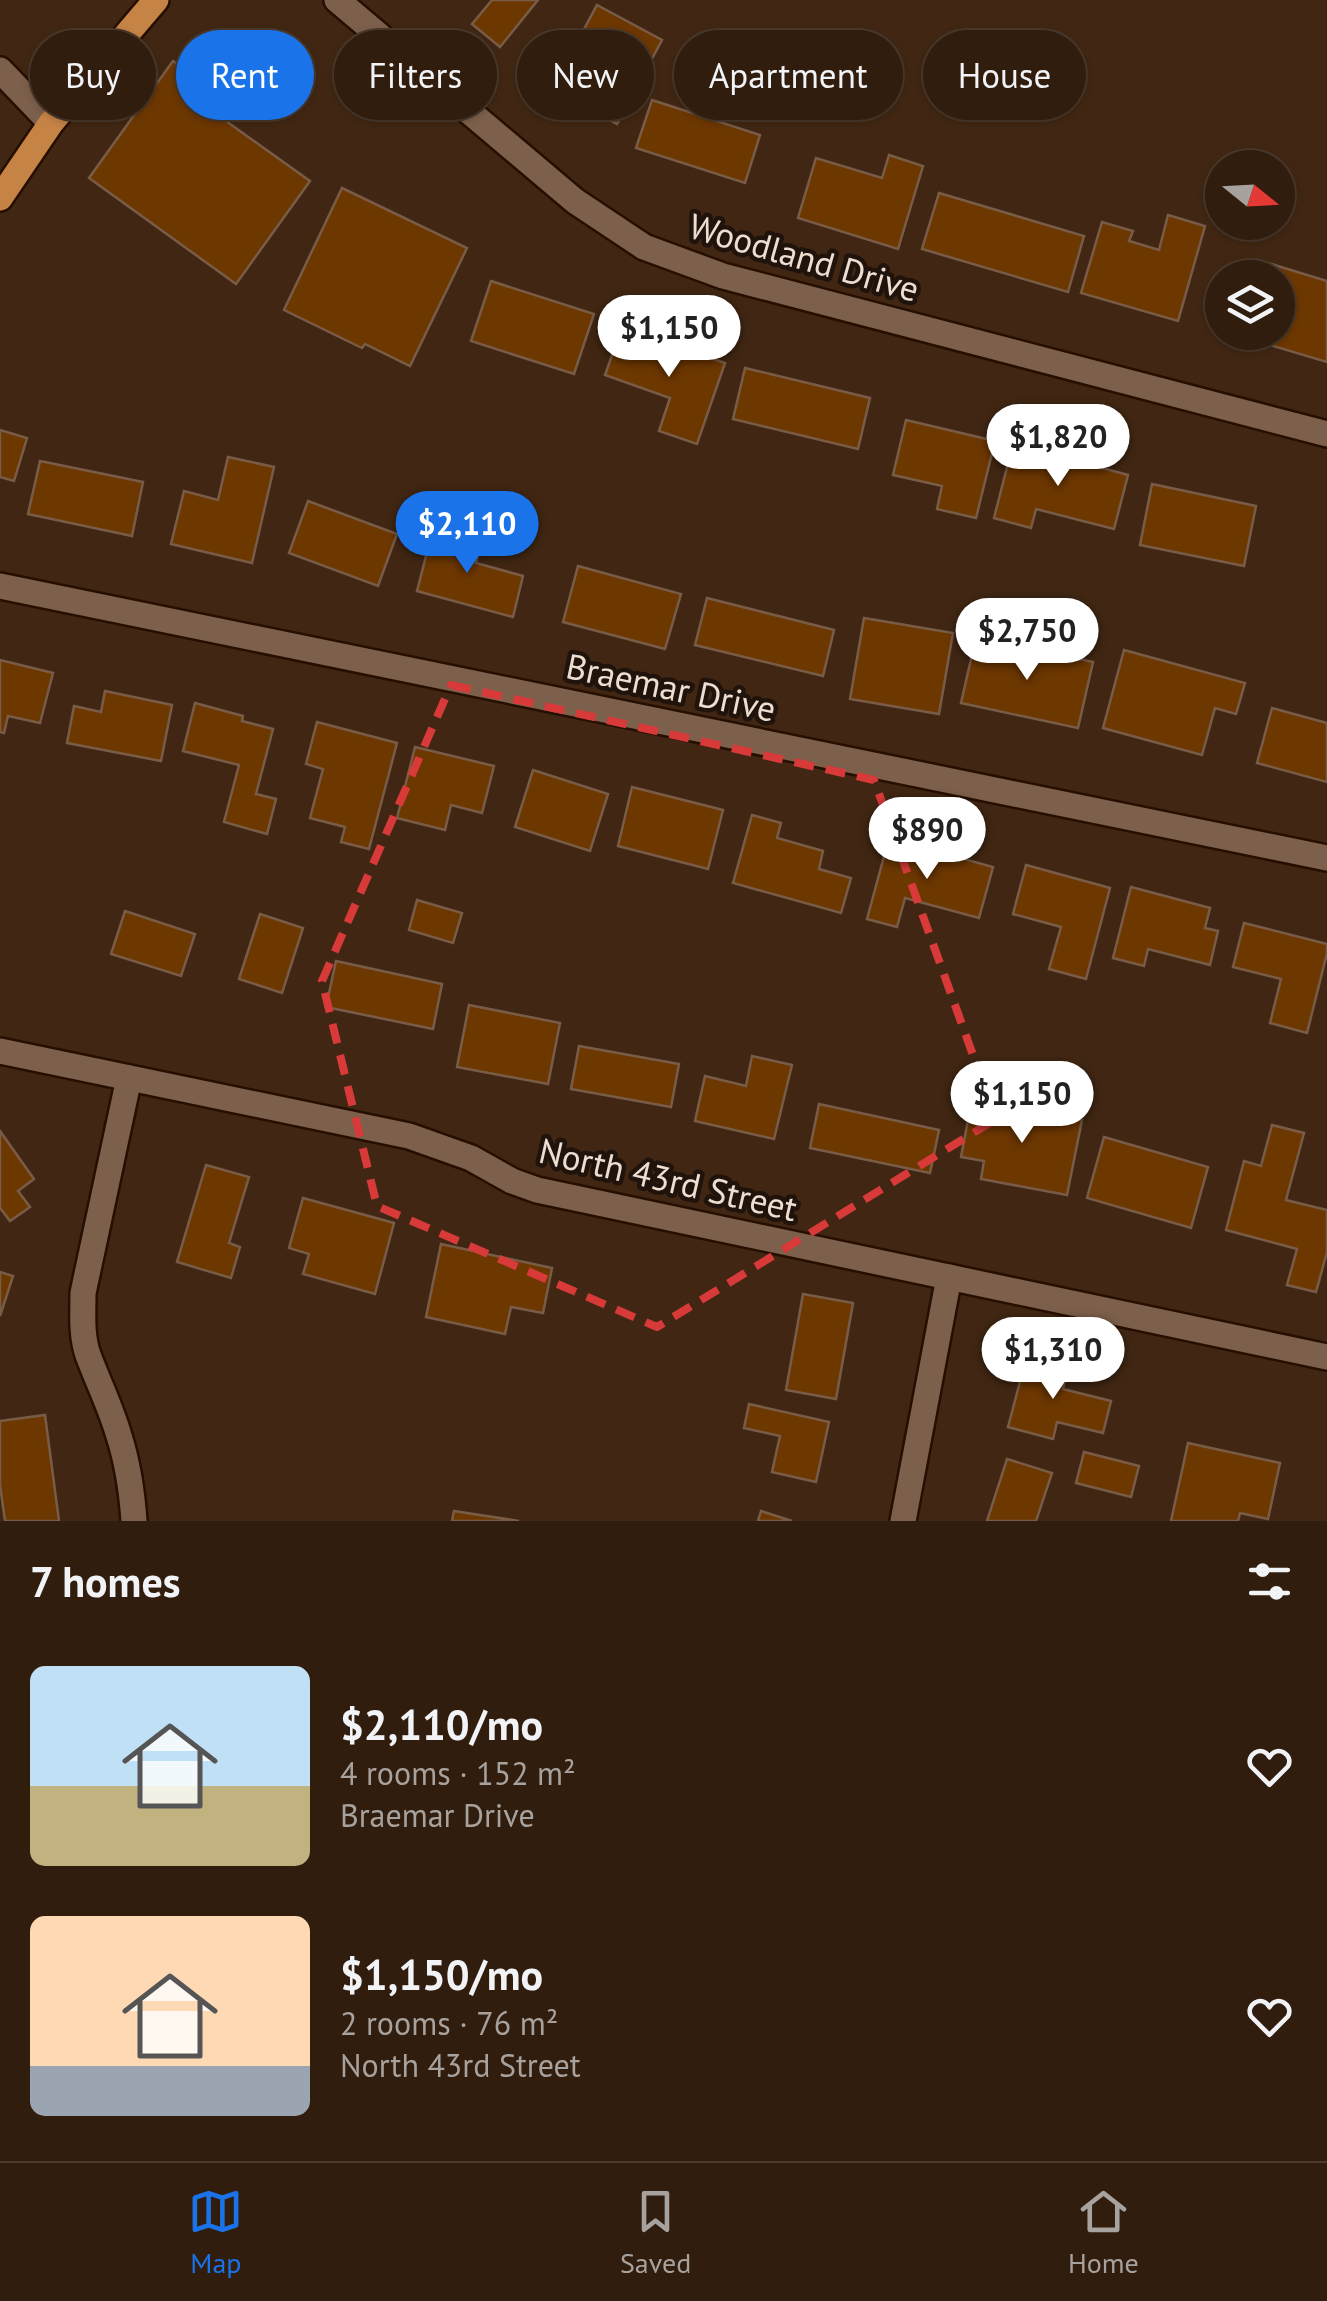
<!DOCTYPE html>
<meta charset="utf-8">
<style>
:root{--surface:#311d0e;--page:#392617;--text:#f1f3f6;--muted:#a8a29e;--line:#4c3b2e;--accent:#1a73e8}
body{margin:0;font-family:"PT Sans",sans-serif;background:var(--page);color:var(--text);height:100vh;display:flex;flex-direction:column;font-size:38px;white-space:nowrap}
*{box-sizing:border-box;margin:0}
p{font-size:32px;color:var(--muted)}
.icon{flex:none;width:55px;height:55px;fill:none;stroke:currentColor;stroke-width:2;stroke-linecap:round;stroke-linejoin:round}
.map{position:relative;height:1521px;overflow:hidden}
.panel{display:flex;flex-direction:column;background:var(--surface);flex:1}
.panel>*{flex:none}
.top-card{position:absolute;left:30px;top:30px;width:1268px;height:90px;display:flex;gap:20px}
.needle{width:65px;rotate:108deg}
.buttons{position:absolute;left:1205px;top:150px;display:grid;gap:20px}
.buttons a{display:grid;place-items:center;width:90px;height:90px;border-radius:50%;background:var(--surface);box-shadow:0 2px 8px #0004,0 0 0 2px var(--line);font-size:50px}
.price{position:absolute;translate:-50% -85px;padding:0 22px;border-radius:35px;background:#fff;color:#222;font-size:32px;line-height:65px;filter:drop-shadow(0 2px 5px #0008)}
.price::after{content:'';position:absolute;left:50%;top:60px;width:30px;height:22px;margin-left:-15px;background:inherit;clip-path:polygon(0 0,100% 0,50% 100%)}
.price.on{background:var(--accent);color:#fff}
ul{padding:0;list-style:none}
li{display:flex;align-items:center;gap:30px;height:250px;padding:0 30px}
li span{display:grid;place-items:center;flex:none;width:280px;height:200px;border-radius:15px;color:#555}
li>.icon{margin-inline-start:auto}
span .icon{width:120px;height:120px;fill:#fffc;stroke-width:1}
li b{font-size:42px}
h2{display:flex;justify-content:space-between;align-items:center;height:120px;padding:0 30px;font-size:42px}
.tag{padding:0 35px;border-radius:45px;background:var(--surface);box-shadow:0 2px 8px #0004,0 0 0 2px var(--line);font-size:35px;line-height:90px}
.tag.on{background:var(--accent);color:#fff}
.menu{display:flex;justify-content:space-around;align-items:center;height:140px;border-top:2px solid var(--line);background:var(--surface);font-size:28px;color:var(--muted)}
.menu a{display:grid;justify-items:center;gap:5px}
.menu .on{color:var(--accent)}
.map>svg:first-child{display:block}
.building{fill:#6d3700;stroke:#795c47;stroke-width:2.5}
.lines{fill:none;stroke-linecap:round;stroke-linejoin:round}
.minor-casing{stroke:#260f00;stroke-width:30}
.major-casing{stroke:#260f00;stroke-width:30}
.minor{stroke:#7d604b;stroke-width:25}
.major{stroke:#c68346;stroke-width:25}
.marked{fill:none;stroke:#d83a39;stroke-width:8;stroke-dasharray:20 12;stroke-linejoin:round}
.labels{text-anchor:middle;stroke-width:9;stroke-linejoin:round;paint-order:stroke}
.street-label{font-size:35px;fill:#eeddd1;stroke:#1f130b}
</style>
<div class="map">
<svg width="1327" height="1521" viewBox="0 0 1327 1521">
<rect width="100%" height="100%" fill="#412713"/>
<g class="building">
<path d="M492 0H538L500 47 472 24Z"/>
<path d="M597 5 662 40 617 124 552 89Z"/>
<path d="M173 61 208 87 198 101 310 181 236 284 89 178Z"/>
<path d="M652 100 760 135 745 183 636 148Z"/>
<path d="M889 155 923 166 898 249 798 218 816 158 882 178Z"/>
<path d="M342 188 467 248 410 366 365 344 362 348 284 310Z"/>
<path d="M939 193 1084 236 1068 292 922 249Z"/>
<path d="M1168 215 1205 226 1178 321 1081 293 1102 222 1133 231 1129 241 1159 250Z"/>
<path d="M1258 260 1327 281V362L1260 342 1261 332H1278V278H1253Z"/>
<path d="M491 281 594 314 574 374 471 341Z"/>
<path d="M622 327 725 363 697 444 659 431 670 398 605 375Z"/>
<path d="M745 368 870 398 858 449 733 419Z"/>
<path d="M906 420 995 441 976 518 937 509 942 486 893 475Z"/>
<path d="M0 430 27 438 14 481 0 477Z"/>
<path d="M1013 444 1128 475 1114 529 1036 509 1031 528 994 518Z"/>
<path d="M228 457 274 467 252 563 171 544 184 491 218 500Z"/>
<path d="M40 461 143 482 132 536 28 514Z"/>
<path d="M1152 484 1256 506 1244 566 1140 545Z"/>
<path d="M308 501 397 534 378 586 289 553Z"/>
<path d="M433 529 482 542 476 563 523 576 513 617 417 591Z"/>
<path d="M578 566 681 594 665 649 563 622Z"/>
<path d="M707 598 834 630 823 676 695 645Z"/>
<path d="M864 618 953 633 939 714 850 699Z"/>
<path d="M976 637 1093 662 1078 728 961 703Z"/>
<path d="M1124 650 1245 683 1236 714 1215 708 1202 755 1103 728Z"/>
<path d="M0 660 53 673 40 723 8 716 4 733 0 732Z"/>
<path d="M105 691 172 705 161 761 67 743 74 706 101 712Z"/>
<path d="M195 703 243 716 242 721 273 729 256 794 276 799 267 834 224 822 239 765 183 751Z"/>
<path d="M1272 708 1327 723V782L1257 763Z"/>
<path d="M317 722 397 743 369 849 341 842 345 827 310 818 323 769 306 764Z"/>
<path d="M415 747 494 766 482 813 451 805 445 830 397 818Z"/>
<path d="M533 770 608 794 590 851 515 827Z"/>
<path d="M632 787 723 810 708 869 618 846Z"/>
<path d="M752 815 781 823 777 838 823 851 819 869 851 878 841 913 733 883Z"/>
<path d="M889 838 993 867 979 918 905 898 897 927 867 919Z"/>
<path d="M1026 865 1110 888 1086 979 1049 969 1061 927 1013 914Z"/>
<path d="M1131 887 1210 908 1205 928 1218 931 1210 965 1148 949 1144 966 1113 958Z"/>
<path d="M417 900 462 913 453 943 409 930Z"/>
<path d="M125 911 195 934 181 976 111 954Z"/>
<path d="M260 914 303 928 282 993 239 979Z"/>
<path d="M1244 923 1327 944V953L1307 1033 1270 1023 1281 979 1233 967Z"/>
<path d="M336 961 442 984 433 1029 326 1007Z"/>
<path d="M469 1005 560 1023 548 1084 457 1067Z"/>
<path d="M579 1046 679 1064 671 1107 571 1089Z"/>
<path d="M752 1056 792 1065 774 1139 695 1121 705 1076 746 1086Z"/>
<path d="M972 1099 1082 1120 1067 1195 981 1179 984 1161 961 1157Z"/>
<path d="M819 1104 939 1130 930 1173 810 1148Z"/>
<path d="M1272 1125 1304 1133 1286 1200 1327 1210V1252L1316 1292 1287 1285 1297 1249 1226 1230 1244 1161 1261 1166Z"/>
<path d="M0 1131 34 1179 18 1191 30 1207 10 1221 0 1208Z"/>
<path d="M1104 1137 1208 1167 1191 1228 1087 1198Z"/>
<path d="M206 1165 249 1177 229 1243 240 1247 231 1278 177 1262Z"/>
<path d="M303 1198 394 1223 375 1294 303 1274 309 1254 289 1248Z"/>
<path d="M441 1244 552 1268 543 1313 511 1307 505 1334 426 1317Z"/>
<path d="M0 1272 13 1276 0 1316Z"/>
<path d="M803 1294 853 1303 836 1399 786 1390Z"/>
<path d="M1027 1355 1069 1365 1063 1389 1111 1401 1103 1433 1057 1422 1053 1439 1008 1427Z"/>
<path d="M749 1404 829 1422 816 1482 772 1472 780 1436 744 1428Z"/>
<path d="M45 1415 59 1521H5L0 1485V1421Z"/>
<path d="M1188 1443 1280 1463 1268 1519 1240 1513 1238 1521H1171Z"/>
<path d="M1084 1452 1139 1466 1131 1497 1076 1483Z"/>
<path d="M1007 1459 1052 1473 1036 1521H987Z"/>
<path d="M454 1511 519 1521H452Z"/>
<path d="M761 1511 792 1521H758Z"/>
</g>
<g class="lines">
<g class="minor-casing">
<g id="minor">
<path d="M337 0 575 201 644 247 723 276 1327 434"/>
<path d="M0 70 51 123"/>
<path d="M0 586 1327 858"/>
<path d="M0 1051 409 1136 471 1158 512 1181 537 1190 1327 1357"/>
<path d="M129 1078 83 1293C83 1313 81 1335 88 1355 98 1382 111 1408 119 1436 128 1464 132 1492 134 1521"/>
<path d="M903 1521 949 1277"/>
</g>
</g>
<g class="major-casing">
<path id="major" d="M0 198 51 123 156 0"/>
</g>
<use href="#minor" class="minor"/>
<use href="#major" class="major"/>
</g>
<path class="marked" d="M451 685 874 780 996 1119 657 1327 377 1206 322 981Z"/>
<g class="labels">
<g class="street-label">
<text transform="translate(804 258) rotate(16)" y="12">Woodland Drive</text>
<text transform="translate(671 688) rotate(12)" y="12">Braemar Drive</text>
<text transform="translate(668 1180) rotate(13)" y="12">North 43rd Street</text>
</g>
</g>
</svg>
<div class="buttons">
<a><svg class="needle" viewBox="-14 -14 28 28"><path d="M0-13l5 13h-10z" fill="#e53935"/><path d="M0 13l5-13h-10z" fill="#a8a29e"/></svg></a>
<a><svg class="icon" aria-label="layers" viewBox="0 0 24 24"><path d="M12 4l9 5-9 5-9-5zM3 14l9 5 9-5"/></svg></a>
</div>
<b class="price" style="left:669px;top:380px">$1,150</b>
<b class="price" style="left:1058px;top:489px">$1,820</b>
<b class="price on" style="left:467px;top:576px">$2,110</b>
<b class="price" style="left:1027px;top:683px">$2,750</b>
<b class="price" style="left:927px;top:882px">$890</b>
<b class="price" style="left:1022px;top:1146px">$1,150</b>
<b class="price" style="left:1053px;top:1402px">$1,310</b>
<div class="top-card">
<a class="tag">Buy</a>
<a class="tag on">Rent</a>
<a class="tag">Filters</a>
<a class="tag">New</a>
<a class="tag">Apartment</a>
<a class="tag">House</a>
</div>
</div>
<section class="panel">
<h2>7 homes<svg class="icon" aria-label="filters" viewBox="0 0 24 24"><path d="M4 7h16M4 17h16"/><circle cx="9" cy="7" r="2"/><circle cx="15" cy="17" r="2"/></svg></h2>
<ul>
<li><span style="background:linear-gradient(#bfe0f5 60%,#c2b280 0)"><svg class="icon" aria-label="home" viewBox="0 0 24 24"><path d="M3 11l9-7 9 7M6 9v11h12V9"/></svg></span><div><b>$2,110/mo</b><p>4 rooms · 152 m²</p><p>Braemar Drive</p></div><svg class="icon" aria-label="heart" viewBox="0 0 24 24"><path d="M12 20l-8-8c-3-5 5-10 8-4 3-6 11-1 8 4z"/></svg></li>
<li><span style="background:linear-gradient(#ffd9b3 75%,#9aa5b1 0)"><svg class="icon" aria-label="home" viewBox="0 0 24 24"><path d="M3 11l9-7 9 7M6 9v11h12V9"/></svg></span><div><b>$1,150/mo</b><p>2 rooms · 76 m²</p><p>North 43rd Street</p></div><svg class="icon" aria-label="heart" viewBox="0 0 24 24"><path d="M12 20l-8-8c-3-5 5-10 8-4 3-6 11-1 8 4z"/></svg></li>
</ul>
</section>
<nav class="menu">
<a class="on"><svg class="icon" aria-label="map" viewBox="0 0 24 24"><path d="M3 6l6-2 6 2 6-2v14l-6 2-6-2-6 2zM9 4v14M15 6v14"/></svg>Map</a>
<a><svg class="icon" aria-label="saved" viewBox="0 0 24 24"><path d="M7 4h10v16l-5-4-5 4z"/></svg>Saved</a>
<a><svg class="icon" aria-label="home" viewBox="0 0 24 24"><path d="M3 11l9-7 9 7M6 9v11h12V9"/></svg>Home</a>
</nav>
